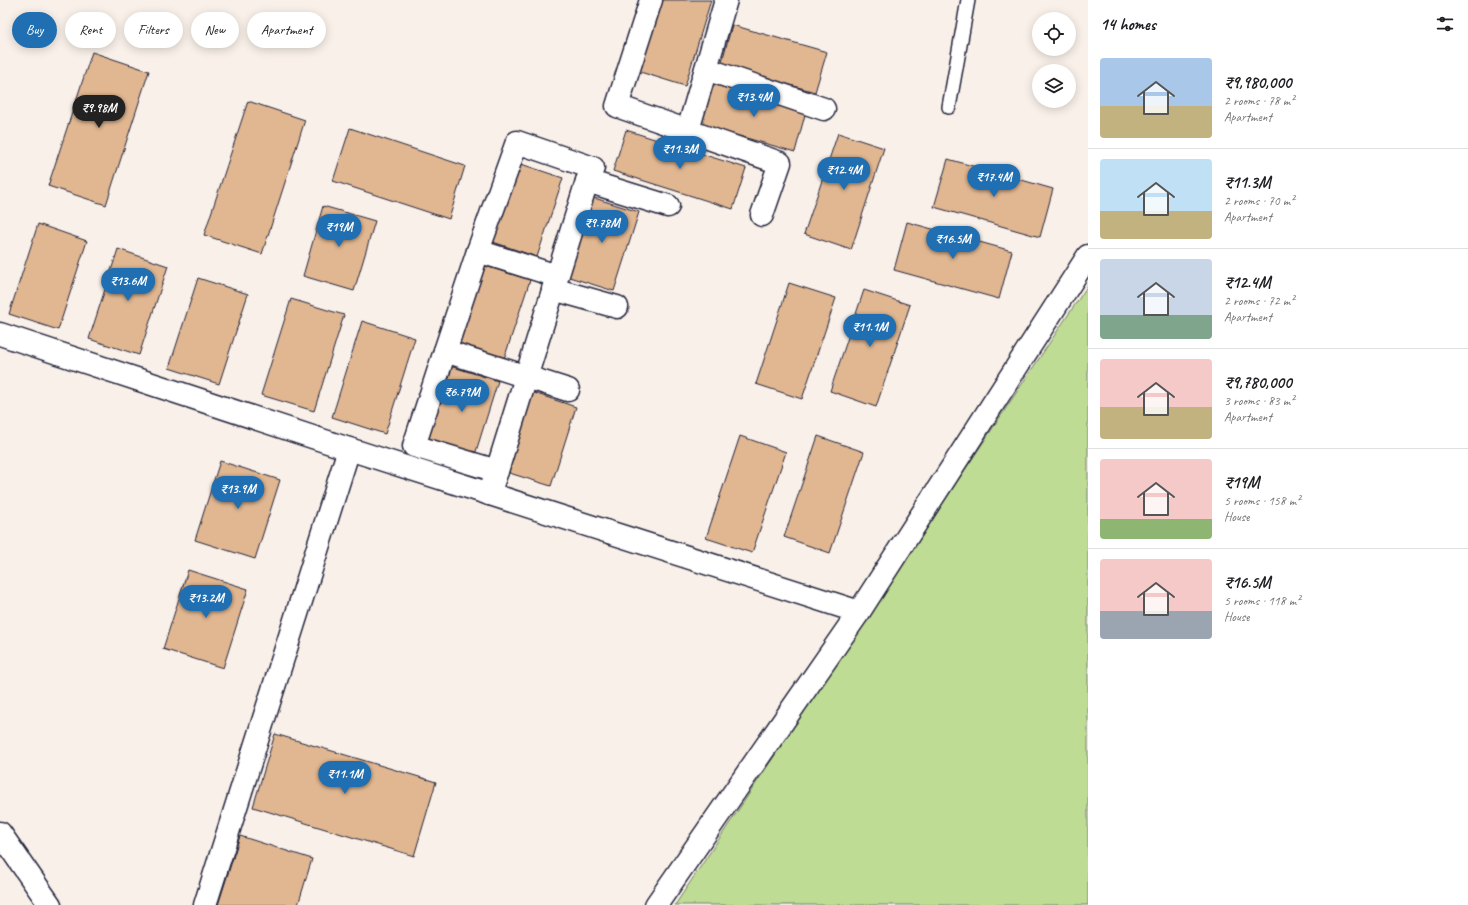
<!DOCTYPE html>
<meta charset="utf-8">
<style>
:root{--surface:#fff;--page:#f2f2f2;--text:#202124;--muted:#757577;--line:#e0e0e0;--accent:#1f6fb2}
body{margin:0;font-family:Caveat,sans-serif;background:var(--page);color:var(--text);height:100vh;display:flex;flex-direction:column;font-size:15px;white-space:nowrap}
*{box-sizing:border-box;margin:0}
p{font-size:13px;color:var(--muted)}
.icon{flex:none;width:22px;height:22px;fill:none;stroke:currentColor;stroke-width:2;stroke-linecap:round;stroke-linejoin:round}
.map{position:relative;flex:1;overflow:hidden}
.drawer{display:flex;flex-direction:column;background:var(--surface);width:380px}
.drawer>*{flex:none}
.hud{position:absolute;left:12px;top:12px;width:380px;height:36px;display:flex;gap:8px}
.tools{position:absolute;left:1032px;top:12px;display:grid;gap:8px}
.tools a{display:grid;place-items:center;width:44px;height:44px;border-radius:50%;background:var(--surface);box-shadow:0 2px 10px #0003;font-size:20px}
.price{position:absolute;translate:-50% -34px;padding:0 9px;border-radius:14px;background:var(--accent);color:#fff;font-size:13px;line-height:26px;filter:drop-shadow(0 1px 2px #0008)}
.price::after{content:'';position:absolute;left:50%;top:24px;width:12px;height:9px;margin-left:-6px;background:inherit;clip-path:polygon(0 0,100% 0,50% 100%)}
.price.selected{background:#222;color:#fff}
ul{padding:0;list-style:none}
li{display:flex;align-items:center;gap:12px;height:100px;padding:0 12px}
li+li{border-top:1px solid var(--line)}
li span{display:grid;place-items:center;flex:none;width:112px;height:80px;border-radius:4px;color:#555}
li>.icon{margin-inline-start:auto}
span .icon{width:48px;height:48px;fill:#fffc;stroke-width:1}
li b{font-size:17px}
h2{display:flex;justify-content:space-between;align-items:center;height:48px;padding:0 12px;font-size:17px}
.chip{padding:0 14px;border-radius:18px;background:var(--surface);box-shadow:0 2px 10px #0003;font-size:14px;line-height:36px}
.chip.selected{background:var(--accent);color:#fff}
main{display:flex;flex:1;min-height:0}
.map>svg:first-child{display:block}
.green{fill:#bedc94;stroke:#707f68}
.building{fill:#e1b791;stroke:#22223b}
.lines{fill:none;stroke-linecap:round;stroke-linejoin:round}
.lane-casing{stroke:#22223b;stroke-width:16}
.street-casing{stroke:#22223b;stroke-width:25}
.lane{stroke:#fff;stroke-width:13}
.street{stroke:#fff;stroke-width:22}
</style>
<main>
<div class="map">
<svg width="1088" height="905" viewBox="0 0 1088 905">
<rect width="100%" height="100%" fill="#f9f1e9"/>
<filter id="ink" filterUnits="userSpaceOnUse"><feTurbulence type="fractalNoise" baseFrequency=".025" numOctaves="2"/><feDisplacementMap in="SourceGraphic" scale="8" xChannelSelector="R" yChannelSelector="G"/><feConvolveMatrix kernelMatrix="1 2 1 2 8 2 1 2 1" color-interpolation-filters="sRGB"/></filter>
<g filter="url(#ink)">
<path class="green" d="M1088 285V905H675Z"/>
<g class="building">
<path d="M658 0H711L685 86 637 71Z"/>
<path d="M732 25 827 52 815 92 721 65Z"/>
<path d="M92 52 149 71 106 205 48 186Z"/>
<path d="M712 84 806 111 795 152 701 125Z"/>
<path d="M248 101 305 120 262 254 204 235Z"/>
<path d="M350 128 465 166 449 219 333 181Z"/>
<path d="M626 130 746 168 733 209 613 171Z"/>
<path d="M838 133 884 148 851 250 804 234Z"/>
<path d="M948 159 1053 189 1040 237 934 207Z"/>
<path d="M515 162 563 178 537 257 490 241Z"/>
<path d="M591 197 639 212 614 291 566 276Z"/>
<path d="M323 206 375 221 354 291 303 276Z"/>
<path d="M907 222 1012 251 999 299 894 270Z"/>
<path d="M38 224 87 241 58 330 9 314Z"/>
<path d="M118 249 168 266 139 355 89 339Z"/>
<path d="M482 265 530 280 504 359 456 344Z"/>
<path d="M198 278 248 294 219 384 169 368Z"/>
<path d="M789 283 836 298 802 399 756 384Z"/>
<path d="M864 290 910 305 876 407 830 391Z"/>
<path d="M291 299 344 315 314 411 261 395Z"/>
<path d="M362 321 415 338 385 434 332 417Z"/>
<path d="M450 366 498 381 473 461 425 445Z"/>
<path d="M528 391 576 407 551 486 503 471Z"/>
<path d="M740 436 786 452 752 553 706 538Z"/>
<path d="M818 436 864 452 830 553 784 537Z"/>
<path d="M220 461 280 480 255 559 195 540Z"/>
<path d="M188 570 248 589 223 668 163 649Z"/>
<path d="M275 734 436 782 414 856 253 807Z"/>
<path d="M240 836 312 859 298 905H218Z"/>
</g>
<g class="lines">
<g class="lane-casing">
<path id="lane" d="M949 107 968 0"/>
</g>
<g class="street-casing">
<g id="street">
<path d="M651 0 617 106 780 163 762 215"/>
<path d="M706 69 824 109"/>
<path d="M688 130 726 0"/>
<path d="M587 181 668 206"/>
<path d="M478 251 445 351 568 390"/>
<path d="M553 289 617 307"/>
<path d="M0 334 349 449 859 612"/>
<path d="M445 351 414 446 497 471"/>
<path d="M489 494 497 471 587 181 593 168 517 142 478 251 557 276"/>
<path d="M0 833 50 905"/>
<path d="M205 905 349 449"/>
<path d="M656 905 859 612 1088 256"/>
</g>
</g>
<use href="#lane" class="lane"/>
<use href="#street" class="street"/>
</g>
</g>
</svg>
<div class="tools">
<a><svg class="icon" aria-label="locate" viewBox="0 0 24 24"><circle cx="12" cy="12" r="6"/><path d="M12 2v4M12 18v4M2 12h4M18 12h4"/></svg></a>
<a><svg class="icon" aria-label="layers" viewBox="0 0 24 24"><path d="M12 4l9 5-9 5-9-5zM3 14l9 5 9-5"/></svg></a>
</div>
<b class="price" style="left:754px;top:118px">₹13.4M</b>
<b class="price selected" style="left:99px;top:129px">₹9.98M</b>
<b class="price" style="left:680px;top:170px">₹11.3M</b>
<b class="price" style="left:844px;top:191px">₹12.4M</b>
<b class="price" style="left:994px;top:198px">₹17.4M</b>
<b class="price" style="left:602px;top:244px">₹9.78M</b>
<b class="price" style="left:339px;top:248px">₹19M</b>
<b class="price" style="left:953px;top:260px">₹16.5M</b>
<b class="price" style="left:128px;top:302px">₹13.6M</b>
<b class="price" style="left:870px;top:348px">₹11.1M</b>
<b class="price" style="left:462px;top:413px">₹6.79M</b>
<b class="price" style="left:238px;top:510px">₹13.9M</b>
<b class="price" style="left:206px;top:619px">₹13.2M</b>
<b class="price" style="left:345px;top:795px">₹11.1M</b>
<div class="hud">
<a class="chip selected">Buy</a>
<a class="chip">Rent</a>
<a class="chip">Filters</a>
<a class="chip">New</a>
<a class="chip">Apartment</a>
</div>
</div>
<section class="drawer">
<h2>14 homes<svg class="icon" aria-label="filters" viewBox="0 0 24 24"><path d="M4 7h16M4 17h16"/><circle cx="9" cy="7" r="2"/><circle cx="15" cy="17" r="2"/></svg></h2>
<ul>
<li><span style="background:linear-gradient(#a9c7e8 60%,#c2b280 0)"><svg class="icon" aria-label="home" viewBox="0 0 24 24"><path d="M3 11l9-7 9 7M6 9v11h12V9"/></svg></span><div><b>₹9,980,000</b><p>2 rooms · 78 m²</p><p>Apartment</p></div></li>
<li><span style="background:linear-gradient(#bfe0f5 65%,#c2b280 0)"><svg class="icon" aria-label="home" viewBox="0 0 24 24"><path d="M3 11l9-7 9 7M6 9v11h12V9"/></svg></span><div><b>₹11.3M</b><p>2 rooms · 70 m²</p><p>Apartment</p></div></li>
<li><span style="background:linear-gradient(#c9d6e8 70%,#7fa58c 0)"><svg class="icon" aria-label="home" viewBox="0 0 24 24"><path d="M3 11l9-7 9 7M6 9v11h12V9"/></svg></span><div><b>₹12.4M</b><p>2 rooms · 72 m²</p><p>Apartment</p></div></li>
<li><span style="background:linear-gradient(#f6c9c9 60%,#c2b280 0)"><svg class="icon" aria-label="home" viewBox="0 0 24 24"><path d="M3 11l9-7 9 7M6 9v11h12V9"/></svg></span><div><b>₹9,780,000</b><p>3 rooms · 83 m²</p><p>Apartment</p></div></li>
<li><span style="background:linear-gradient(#f6c9c9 75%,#8fb573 0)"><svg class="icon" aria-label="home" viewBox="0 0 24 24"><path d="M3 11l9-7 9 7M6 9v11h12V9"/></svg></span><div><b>₹19M</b><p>5 rooms · 158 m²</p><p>House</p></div></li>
<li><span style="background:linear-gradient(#f6c9c9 65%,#9aa5b1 0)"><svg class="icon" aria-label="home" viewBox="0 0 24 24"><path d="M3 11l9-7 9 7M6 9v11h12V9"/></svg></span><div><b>₹16.5M</b><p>5 rooms · 118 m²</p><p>House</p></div></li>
</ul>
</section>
</main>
